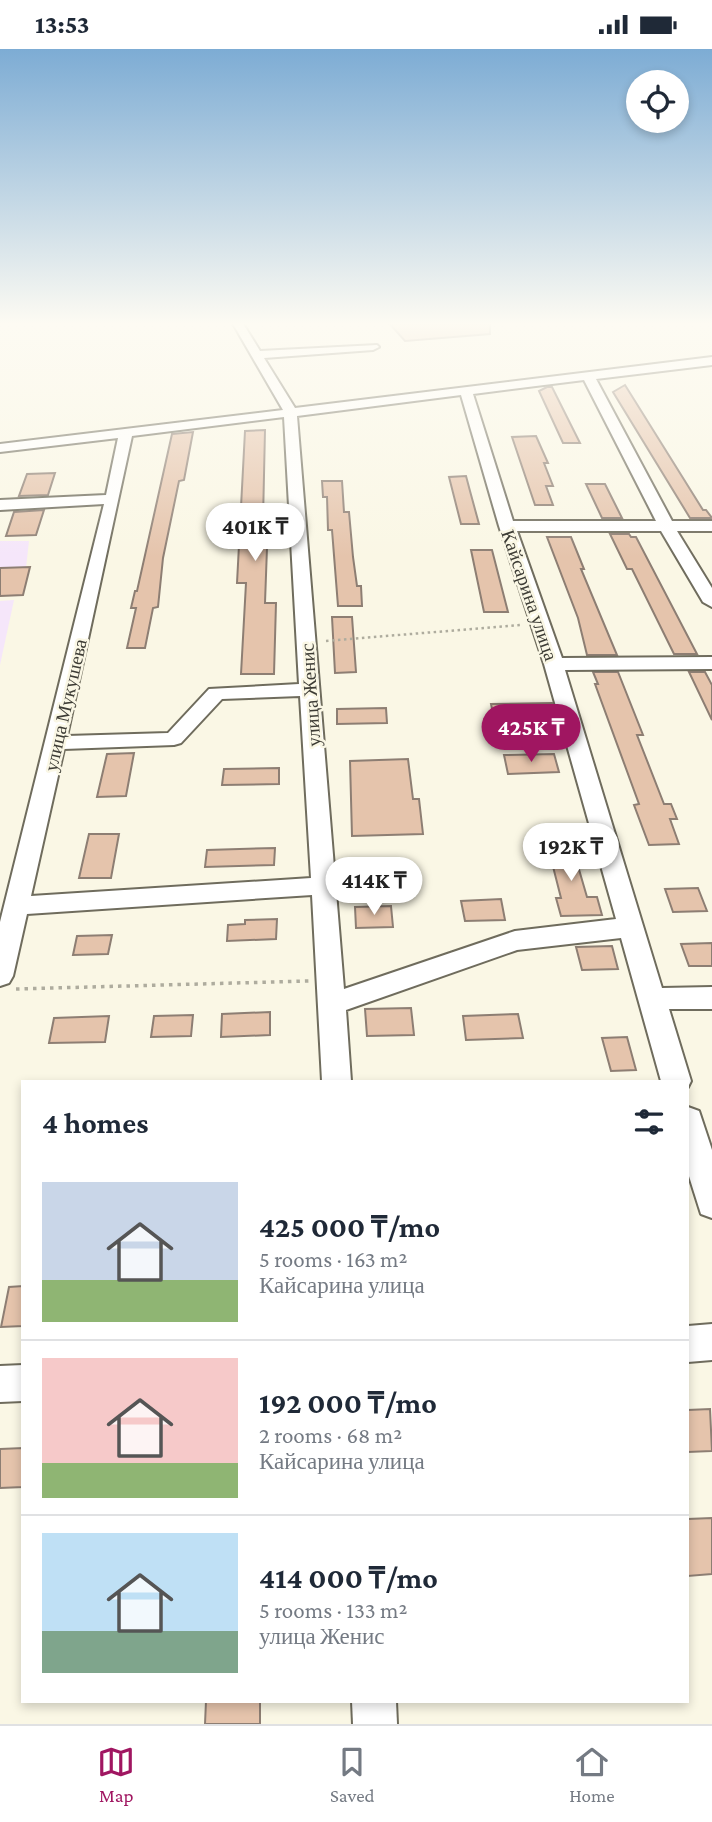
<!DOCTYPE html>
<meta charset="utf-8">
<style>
:root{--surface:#fff;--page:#f2f2f3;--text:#1f2937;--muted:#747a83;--line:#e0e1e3;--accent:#a01661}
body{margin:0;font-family:"Crimson Pro",serif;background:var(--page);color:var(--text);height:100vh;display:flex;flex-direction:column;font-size:26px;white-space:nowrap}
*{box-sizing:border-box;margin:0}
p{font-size:23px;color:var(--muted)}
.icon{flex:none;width:38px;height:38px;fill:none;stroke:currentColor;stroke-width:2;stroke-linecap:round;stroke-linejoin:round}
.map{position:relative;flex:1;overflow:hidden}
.side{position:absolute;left:21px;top:1031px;width:668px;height:623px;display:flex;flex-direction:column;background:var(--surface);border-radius:0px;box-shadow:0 4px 10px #0003}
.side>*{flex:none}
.controls{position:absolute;left:626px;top:21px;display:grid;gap:14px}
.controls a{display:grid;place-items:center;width:63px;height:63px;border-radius:50%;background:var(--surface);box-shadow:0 4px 10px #0003;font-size:35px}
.price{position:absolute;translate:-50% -60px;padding:0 16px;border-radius:24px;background:#fff;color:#222;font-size:23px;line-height:46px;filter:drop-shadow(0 2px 4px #0008)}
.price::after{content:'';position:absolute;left:50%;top:42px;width:21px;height:16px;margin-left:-10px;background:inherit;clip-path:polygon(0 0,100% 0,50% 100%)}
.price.active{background:var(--accent);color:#fff}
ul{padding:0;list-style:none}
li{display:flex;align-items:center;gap:21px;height:175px;padding:0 21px}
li+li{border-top:2px solid var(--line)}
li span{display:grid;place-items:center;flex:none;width:196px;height:140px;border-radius:0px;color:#555}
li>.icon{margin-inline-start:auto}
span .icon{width:84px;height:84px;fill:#fffc;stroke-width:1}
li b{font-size:30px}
h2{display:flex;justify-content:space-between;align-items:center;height:84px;padding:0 21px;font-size:30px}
.status{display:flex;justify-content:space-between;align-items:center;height:49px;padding:0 35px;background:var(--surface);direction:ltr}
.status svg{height:19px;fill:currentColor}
.dock{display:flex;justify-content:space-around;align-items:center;height:98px;border-top:2px solid var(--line);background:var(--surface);font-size:19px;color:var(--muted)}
.dock a{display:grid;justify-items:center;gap:4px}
.dock .active{color:var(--accent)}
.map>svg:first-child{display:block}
.industrial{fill:#f5e6fa}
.building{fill:#e5c4ac;stroke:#8d7e73;stroke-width:2}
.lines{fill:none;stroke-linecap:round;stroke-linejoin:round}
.minor-casing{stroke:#6f6c5d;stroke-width:4}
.path-far1{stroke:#aeac9e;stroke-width:2.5;stroke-dasharray:2.5 3.5;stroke-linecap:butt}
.path{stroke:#aeac9e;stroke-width:3.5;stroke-dasharray:3.5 5;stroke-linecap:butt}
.minor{fill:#fff;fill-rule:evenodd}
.labels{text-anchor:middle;stroke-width:5;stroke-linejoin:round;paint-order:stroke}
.street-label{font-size:19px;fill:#3d3c35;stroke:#faf7e5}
</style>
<div class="status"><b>13:53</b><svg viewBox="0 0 49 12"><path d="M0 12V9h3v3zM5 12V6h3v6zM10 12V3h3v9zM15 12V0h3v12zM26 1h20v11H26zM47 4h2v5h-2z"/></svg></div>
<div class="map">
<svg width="712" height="1675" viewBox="0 0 712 1675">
<rect width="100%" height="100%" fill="#faf7e5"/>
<g class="industrial">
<path d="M0 492H29L23 546 0 547Z"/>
<path d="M14 551 0 616V552Z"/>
</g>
<g class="building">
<path d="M388 273H490V285L405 292Z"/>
<path d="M625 336 703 461H706L712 469H690L613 343Z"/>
<path d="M547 338H552L580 394H563L539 342Z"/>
<path d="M265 381 263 471H268L265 554H276L274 625H241L246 534H237L245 382Z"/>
<path d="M193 383 184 431 179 432 163 509 158 558 153 559 145 599H127L136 559H131L135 542H137L172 385Z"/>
<path d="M536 387 548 414H544L553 437H546L553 456H535L512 388Z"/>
<path d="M55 424 48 446 19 447 27 425Z"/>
<path d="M466 427 470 442 479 475H461L449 428Z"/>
<path d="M322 432H342L344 463H349L353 508 357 537H361L362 557H338L332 481H328L327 448H323Z"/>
<path d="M586 435H605L622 469H602Z"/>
<path d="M44 461 36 486 6 487 14 463Z"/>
<path d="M610 485H629L631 488H636L697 605H674L632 520H627Z"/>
<path d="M547 488H571L584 520H581L617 606H587L578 569Z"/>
<path d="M471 501H492L508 563H484Z"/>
<path d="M30 518 23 546 0 547V519Z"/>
<path d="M332 568H352L356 623 335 624Z"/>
<path d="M593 623H618L643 686H637L664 755H671L677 770H670L679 795 649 796 634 756 639 755 595 635H598Z"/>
<path d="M689 623H705L712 636V671Z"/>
<path d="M552 654 556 668 494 670 491 655Z"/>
<path d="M386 659 387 674 337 675V660Z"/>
<path d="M134 704 126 747 97 748 107 705Z"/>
<path d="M554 705 559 723 508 725 504 706Z"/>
<path d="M408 710 413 750H419L423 785 352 787 350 712Z"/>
<path d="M279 719V735L222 736 224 720Z"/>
<path d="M89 785H119L111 829H79Z"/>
<path d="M571 793 587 848H597L602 866 561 867 556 849H561L547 794Z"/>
<path d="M275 799 274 816 205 818 207 801Z"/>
<path d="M698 839 707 862 673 863 665 840Z"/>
<path d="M501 850 505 871 465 872 461 852Z"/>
<path d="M391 857 393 878 356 879 355 858Z"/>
<path d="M277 870 276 890 227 892 228 876 245 875V871Z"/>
<path d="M112 886 108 905 73 906 77 887Z"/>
<path d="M712 894V917H689L681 895Z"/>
<path d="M612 897 618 920 582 921 576 898Z"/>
<path d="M411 959 414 986 367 987 365 960Z"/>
<path d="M270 963V986L221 988 222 965Z"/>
<path d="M518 965 523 989 466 991 463 967Z"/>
<path d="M193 966 191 987 151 988 154 967Z"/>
<path d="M109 967 105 993 49 994 54 969Z"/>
<path d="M627 988 636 1021 611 1022 602 989Z"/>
<path d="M23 1237V1277L1 1278 9 1238Z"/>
<path d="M710 1360 712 1402 688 1403V1361Z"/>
<path d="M23 1399V1438L0 1439V1400Z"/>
<path d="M712 1469V1525L688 1527V1470Z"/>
<path d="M206 1652H260V1675H205Z"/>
</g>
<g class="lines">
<g class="minor-casing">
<g id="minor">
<path d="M232 273H242L260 302 377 296 379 298 373 301 264 309 295 359 712 308V316L596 330 672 472H712V482H677L712 539V558L703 553 661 482H517L562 609 712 608V620L565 621 662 939 712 938V960H669L691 1032 688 1038V1032H661L621 889 517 901 346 961 351 1032H322L312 846 27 865 13 927 9 934 0 937V873L104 455 0 461V451L106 446 118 389 0 403V395L283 361ZM584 331 656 472H513L473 345ZM461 346 499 477 544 615 616 870 515 882 344 940 297 367ZM284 368 299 635 209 640 168 684 67 687 132 387ZM300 647 311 829 31 847 64 700 174 696 181 694 222 650Z"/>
<path d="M688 1058 699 1062 712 1101V1169L701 1165 688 1124Z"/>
<path d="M712 1275V1311L688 1313V1277Z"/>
<path d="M23 1316V1352L0 1353V1317Z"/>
<path d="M352 1652H396L397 1675H353Z"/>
</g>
</g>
<path class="path-far1" d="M326 592 520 576"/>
<path class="path" d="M16 940 309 932"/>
<use href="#minor" class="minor"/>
</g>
<linearGradient id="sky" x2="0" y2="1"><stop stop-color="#7dacd4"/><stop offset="0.54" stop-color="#fdfbf3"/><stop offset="1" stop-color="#fdfbf3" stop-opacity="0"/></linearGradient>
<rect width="712" height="508" fill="url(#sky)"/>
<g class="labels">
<g class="street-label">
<text transform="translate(530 546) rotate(71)" y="7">Кайсарина улица</text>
<text transform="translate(310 646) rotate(-94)" y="7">улица Женис</text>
<text transform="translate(65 656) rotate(-77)" y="7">улица Мукушева</text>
</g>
</g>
</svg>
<div class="controls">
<a><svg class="icon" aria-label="locate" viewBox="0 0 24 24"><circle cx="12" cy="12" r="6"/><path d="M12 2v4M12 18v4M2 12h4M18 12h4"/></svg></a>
</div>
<b class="price" style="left:255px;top:514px">401K ₸</b>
<b class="price active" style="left:531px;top:715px">425K ₸</b>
<b class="price" style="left:571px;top:834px">192K ₸</b>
<b class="price" style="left:374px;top:868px">414K ₸</b>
<section class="side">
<h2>4 homes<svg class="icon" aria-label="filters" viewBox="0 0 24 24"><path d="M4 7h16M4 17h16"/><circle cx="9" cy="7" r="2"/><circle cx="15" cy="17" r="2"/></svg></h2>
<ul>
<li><span style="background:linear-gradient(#c9d6e8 70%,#8fb573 0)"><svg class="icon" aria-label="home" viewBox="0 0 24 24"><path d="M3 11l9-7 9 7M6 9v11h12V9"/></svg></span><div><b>425 000 ₸/mo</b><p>5 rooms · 163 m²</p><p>Кайсарина улица</p></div></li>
<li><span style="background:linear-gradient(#f6c9c9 75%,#8fb573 0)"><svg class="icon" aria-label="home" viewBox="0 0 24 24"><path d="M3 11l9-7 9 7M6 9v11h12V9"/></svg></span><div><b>192 000 ₸/mo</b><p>2 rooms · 68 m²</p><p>Кайсарина улица</p></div></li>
<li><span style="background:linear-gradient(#bfe0f5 70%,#7fa58c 0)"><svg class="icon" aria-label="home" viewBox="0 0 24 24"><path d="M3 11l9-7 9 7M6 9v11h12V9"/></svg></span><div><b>414 000 ₸/mo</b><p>5 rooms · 133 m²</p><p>улица Женис</p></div></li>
</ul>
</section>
</div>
<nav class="dock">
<a class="active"><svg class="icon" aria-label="map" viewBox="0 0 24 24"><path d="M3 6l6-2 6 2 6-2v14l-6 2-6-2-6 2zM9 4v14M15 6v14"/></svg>Map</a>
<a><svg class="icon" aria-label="saved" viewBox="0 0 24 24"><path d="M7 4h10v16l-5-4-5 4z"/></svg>Saved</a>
<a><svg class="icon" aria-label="home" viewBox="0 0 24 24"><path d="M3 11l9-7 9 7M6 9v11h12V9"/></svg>Home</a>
</nav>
